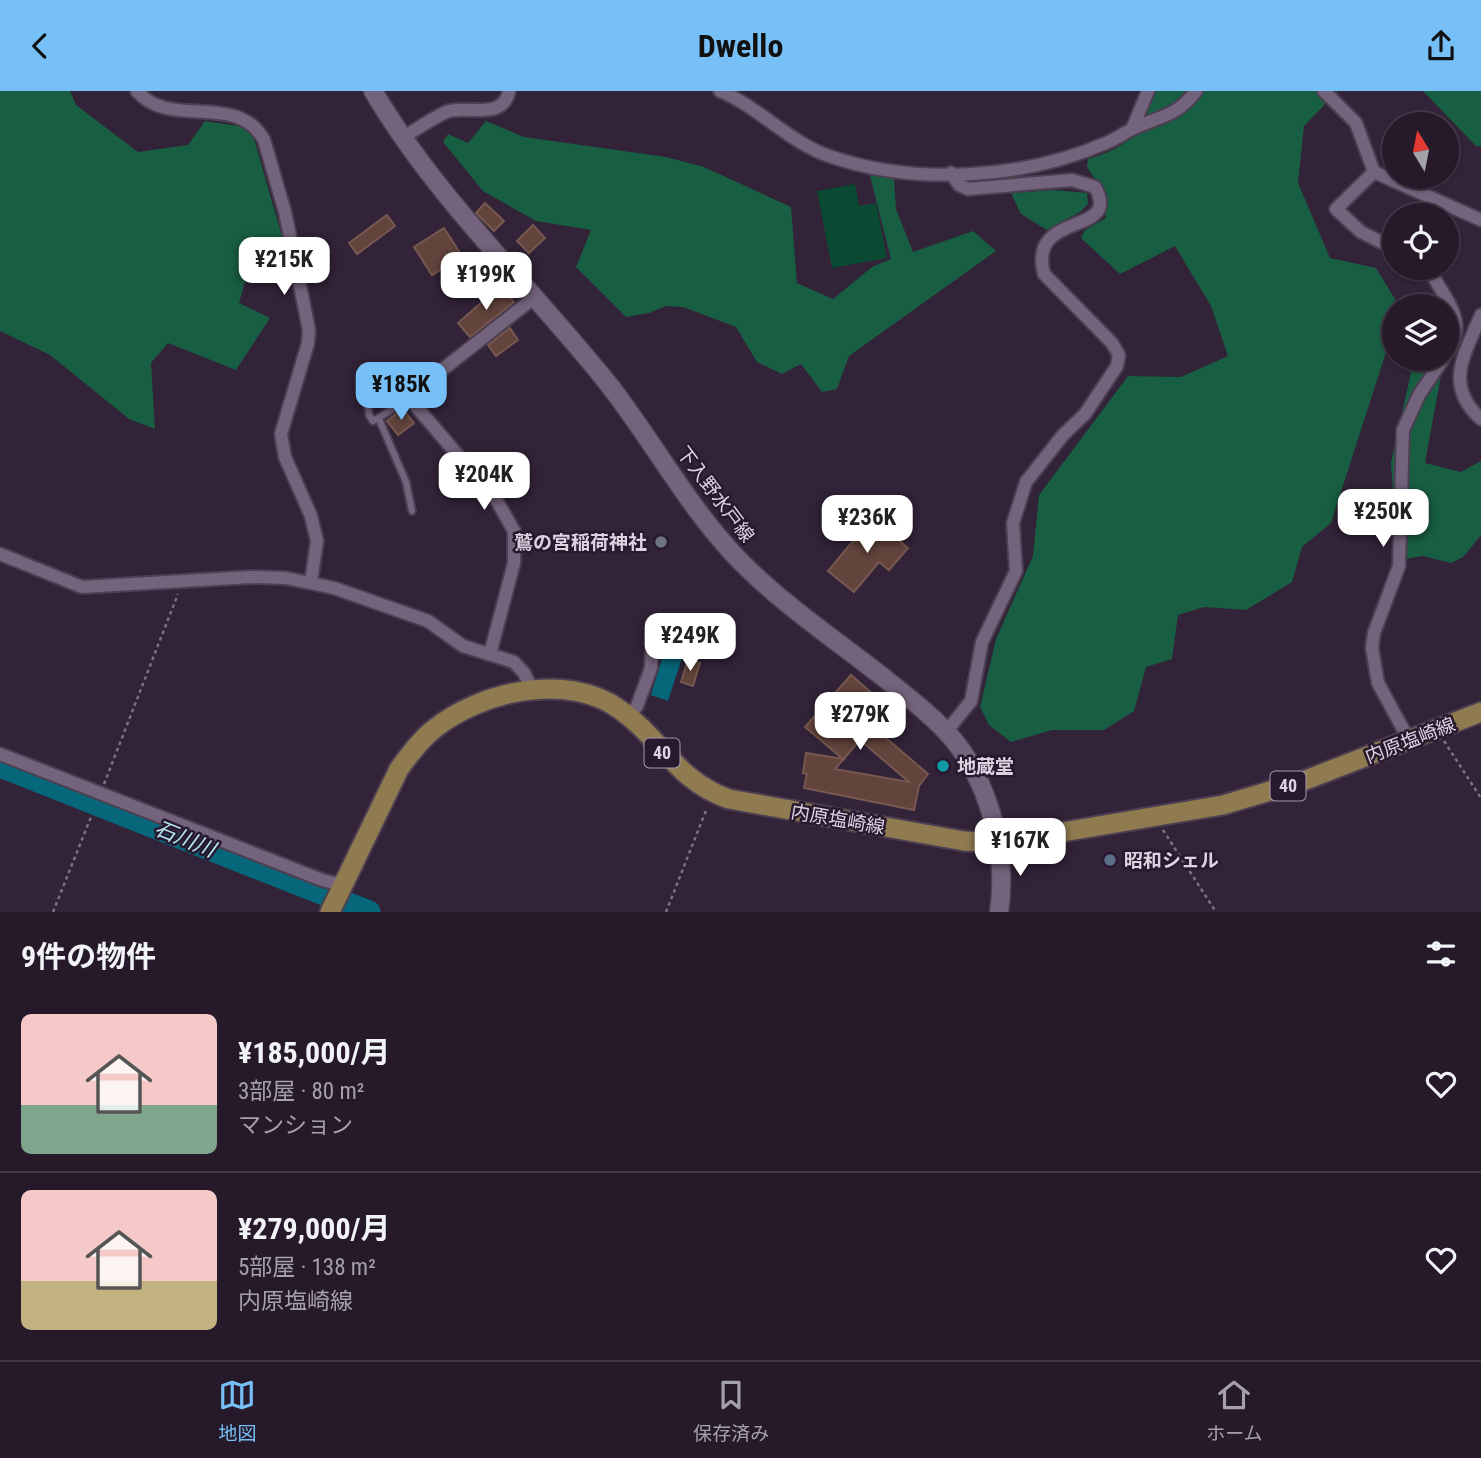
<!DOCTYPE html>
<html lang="ja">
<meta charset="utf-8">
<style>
:root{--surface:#261a2a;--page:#322736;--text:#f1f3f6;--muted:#a4a1a8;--line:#423847;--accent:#77bff7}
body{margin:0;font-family:"Roboto Condensed","Noto Sans JP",sans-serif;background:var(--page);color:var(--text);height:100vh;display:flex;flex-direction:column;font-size:26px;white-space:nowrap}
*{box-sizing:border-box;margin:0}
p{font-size:23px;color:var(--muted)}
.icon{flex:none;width:38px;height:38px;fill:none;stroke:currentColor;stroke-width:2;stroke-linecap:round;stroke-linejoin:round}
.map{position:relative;height:821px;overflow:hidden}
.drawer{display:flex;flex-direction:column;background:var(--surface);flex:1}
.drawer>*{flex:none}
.needle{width:46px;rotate:350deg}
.fabs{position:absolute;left:1382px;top:21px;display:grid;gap:14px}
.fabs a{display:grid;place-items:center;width:77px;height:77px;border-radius:50%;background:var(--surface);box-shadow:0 2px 5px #0004,0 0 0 2px var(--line);font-size:35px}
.price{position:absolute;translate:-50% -60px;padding:0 16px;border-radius:14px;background:#fff;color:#222;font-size:23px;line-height:46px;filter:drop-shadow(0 2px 4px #0008)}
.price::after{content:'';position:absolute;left:50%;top:42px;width:21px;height:16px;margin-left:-10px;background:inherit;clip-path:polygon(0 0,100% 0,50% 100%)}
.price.selected{background:var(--accent);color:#111}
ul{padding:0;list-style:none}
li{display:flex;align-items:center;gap:21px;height:175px;padding:0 21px}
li+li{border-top:2px solid var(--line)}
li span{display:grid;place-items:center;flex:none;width:196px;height:140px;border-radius:10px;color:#555}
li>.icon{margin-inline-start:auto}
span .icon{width:84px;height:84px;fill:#fffc;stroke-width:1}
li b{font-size:30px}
h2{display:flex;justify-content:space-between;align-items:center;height:84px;padding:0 21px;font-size:30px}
header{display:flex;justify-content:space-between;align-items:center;height:91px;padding:0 21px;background:var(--accent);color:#111;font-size:32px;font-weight:700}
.menu{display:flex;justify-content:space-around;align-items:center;height:98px;border-top:2px solid var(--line);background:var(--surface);font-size:19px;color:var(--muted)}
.menu a{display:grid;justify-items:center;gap:4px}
.menu .selected{color:var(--accent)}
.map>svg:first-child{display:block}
.green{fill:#0a4a32}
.forest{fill:#185e42}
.water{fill:#06677b}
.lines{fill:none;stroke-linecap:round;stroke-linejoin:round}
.river{stroke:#06677b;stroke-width:23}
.building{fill:#62443c;stroke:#775850;stroke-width:2;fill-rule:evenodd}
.lane-casing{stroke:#4c3f51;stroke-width:10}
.street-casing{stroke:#4c3f51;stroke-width:16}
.secondary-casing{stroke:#4c3f51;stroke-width:21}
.primary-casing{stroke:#4c3f51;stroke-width:23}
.path{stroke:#7d7182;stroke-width:2.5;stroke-dasharray:3.5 3.5;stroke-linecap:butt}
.lane{stroke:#74637c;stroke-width:6}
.street{stroke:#74637c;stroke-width:12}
.secondary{stroke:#74637c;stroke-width:18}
.primary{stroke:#907b51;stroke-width:19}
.worship-dot{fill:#6b7280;stroke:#28192e;stroke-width:2.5}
.culture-dot{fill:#0f9aa8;stroke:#28192e;stroke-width:2.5}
.service-dot{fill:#5c6f8a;stroke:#28192e;stroke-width:2.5}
.labels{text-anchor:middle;stroke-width:5;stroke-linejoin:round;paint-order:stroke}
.shield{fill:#28192e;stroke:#a69aab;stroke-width:2}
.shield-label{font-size:18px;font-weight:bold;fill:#dcd2e0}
.street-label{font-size:19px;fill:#dcd2e0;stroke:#28192e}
.poi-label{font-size:19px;font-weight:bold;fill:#dcd2e0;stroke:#28192e;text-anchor:start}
.water-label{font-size:21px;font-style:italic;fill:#b8e9f7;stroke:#28192e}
</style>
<header><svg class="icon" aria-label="back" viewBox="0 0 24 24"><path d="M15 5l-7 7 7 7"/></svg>Dwello<svg class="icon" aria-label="share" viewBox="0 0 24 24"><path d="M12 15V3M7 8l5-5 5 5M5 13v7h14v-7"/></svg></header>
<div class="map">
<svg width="1481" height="821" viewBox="0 0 1481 821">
<rect width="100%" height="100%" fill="#322338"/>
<path class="green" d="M855 93 859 115 876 112 887 167 832 177 817 100Z"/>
<g class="forest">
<path d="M0 0H70L76 14 138 61 188 54 205 30 251 37 283 149 254 160 239 212 270 227 236 279 168 252 151 272 155 338 129 328 50 264 0 240Z"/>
<path d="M1155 0H1338L1304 35 1298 92 1330 167 1376 177 1395 208 1387 258 1331 432 1302 456 1292 491 1246 519 1204 516 1178 524 1172 568 1146 576 1134 620 1104 639H1052L1011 651 989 634 980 616 996 548 1033 465 1039 404 1128 285 1181 286 1228 265 1211 215 1175 155 1120 183 1081 147 1085 139 1106 127 1099 94 1087 76 1088 68C1135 54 1137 42 1155 0Z"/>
<path d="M1423 0H1481V55H1476Z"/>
<path d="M486 30 524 46 666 66 704 76 791 116 797 192 833 208 872 176 891 168 869 81 894 88 896 118 913 161 973 140 996 160 849 265 837 298 822 301 801 273 782 283 757 271 736 236 683 216 666 215 649 222 626 226 576 176 591 139 536 130 483 100 443 51 448 43 468 52Z"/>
<path d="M1054 99 1087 102 1088 113 1080 121 1047 139 1021 123 1011 102Z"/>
<path d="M1414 268H1444L1425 372 1461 381 1481 370V444L1463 466 1451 472 1423 465 1397 469 1391 371Z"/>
</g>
<path class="water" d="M664 561 682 567 668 610 651 604Z"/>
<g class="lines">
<path class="river" d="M0 675 369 821"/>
</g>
<g class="building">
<path d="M485 112 504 130 494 140 476 122Z"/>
<path d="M387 124 395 135 357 163 349 152Z"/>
<path d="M533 134 545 147 529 162 517 150Z"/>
<path d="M444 137 462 165 432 184 414 156Z"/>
<path d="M500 195 514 211 470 246 458 232Z"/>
<path d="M510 237 518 249 496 265 488 254Z"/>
<path d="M403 318 414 332 398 344 387 330Z"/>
<path d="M872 427 908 457 889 479 879 471 854 501 828 480Z"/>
<path d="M688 568 700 572 693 595 681 591Z"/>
<path d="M851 584 888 616 872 635 928 683 919 695 914 719 804 697 807 683 803 682 806 662 843 668 805 636ZM860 649 909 691 835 678Z"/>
</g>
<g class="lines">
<g class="lane-casing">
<g id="lane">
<path d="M365 281 369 324 373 330 413 306"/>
<path d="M379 328 406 391 412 420"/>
</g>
</g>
<g class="street-casing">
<g id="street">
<path d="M137 0C170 39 237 0 264 49L285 121 309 239 308 252 281 343 285 366 311 425 317 450 311 491"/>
<path d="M720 0C759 16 790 52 829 65 915 95 1023 88 1106 52 1116 48 1124 42 1134 37 1161 25 1177 25 1196 0"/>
<path d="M1324 0 1356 32 1374 81 1481 129"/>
<path d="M1132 38 1148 0"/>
<path d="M402 47C417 38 431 28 446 21 465 13 503 31 509 0"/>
<path d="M1374 81 1336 118 1361 141 1395 158"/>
<path d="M1429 177C1443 208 1470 227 1447 262"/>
<path d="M1481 224C1465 263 1443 294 1481 328"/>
<path d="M0 463 82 496 251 486 286 487 334 497 428 530 463 555 514 571 524 582 533 600"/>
<path d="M490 563 514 472V440L497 410 415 314 413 306 419 297 535 206"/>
<path d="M629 626 637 615 651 577 653 532"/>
<path d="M946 641 971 610 982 551 1016 480 1013 432 1026 391 1063 344 1085 323 1117 275 1119 264 1112 252 1044 183C1027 118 1123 146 1095 96L1072 89 968 98 959 94 951 82"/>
<path d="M1409 649 1378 592 1372 557 1374 542 1399 475 1403 339 1419 304 1443 268"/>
<path d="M0 663 322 789 343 794"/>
</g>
</g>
<g class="secondary-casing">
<path id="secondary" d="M373 0C437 108 528 193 606 290 653 349 689 419 743 473 786 516 840 552 888 590 915 612 945 634 964 663 993 707 1007 769 999 821"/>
</g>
<g class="primary-casing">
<path id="primary" d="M330 821 399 678C409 664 420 649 434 638 481 600 567 581 619 618 661 647 676 690 729 708L964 750 997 752 1223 714 1303 690 1481 621"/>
</g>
<g class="path">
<path d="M1444 650 1481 707"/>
<path d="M104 693 178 503"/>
<path d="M1163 739 1216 821"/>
<path d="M53 821 91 726"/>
<path d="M666 821 707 717"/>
</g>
<use href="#lane" class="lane"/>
<use href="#street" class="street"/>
<use href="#secondary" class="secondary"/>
<use href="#primary" class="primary"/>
</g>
<circle class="worship-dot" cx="661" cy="451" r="7"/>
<circle class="culture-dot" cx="943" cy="675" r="7"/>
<circle class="service-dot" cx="1110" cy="769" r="7"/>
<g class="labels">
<g class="shield">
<rect x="644.5" y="647.5" width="35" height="29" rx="5"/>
<rect x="1270.5" y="680.5" width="35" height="29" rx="5"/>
</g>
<g class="shield-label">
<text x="662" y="668">40</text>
<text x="1288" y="701">40</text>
</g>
<g class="street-label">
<text transform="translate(716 403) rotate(53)" y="7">下入野水戸線</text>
<text transform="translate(1410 649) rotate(-21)" y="7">内原塩崎線</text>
<text transform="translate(838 728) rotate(10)" y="7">内原塩崎線</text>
</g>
<g class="poi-label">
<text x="647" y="458" text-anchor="end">鷲の宮稲荷神社</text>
<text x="957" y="682">地蔵堂</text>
<text x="1124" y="776">昭和シェル</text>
</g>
<g class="water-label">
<text transform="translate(185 748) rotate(22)" y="7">石川川</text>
</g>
</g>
</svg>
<div class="fabs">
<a><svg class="needle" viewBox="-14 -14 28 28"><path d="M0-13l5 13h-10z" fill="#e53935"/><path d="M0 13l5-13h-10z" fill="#a4a1a8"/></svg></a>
<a><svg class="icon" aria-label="locate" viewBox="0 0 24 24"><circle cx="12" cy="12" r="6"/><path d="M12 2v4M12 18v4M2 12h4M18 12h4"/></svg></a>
<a><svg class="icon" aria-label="layers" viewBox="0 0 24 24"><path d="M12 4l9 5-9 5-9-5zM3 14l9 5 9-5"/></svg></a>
</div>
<b class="price" style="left:284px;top:206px">¥215K</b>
<b class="price" style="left:486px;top:221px">¥199K</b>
<b class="price selected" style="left:401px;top:331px">¥185K</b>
<b class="price" style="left:484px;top:421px">¥204K</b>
<b class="price" style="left:1383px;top:458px">¥250K</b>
<b class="price" style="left:867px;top:464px">¥236K</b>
<b class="price" style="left:690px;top:582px">¥249K</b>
<b class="price" style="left:860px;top:661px">¥279K</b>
<b class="price" style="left:1020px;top:787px">¥167K</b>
</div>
<section class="drawer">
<h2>9件の物件<svg class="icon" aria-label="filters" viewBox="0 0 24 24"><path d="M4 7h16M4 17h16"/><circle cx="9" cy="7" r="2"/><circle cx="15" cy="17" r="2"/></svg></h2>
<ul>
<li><span style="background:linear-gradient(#f6c9c9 65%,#7fa58c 0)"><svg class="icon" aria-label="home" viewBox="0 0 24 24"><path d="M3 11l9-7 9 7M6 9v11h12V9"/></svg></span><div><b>¥185,000/月</b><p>3部屋 · 80 m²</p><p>マンション</p></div><svg class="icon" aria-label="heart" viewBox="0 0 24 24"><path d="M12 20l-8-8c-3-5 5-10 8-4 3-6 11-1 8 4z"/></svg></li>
<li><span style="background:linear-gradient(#f6c9c9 65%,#c2b280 0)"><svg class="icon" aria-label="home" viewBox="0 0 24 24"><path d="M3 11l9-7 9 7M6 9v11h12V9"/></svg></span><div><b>¥279,000/月</b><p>5部屋 · 138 m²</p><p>内原塩崎線</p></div><svg class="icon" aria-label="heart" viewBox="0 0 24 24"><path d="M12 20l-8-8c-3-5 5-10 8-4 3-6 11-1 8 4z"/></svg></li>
</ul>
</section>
<nav class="menu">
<a class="selected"><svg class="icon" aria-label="map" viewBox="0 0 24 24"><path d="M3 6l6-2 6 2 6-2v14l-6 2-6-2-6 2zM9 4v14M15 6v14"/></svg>地図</a>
<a><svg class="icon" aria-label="saved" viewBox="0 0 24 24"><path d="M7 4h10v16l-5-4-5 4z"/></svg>保存済み</a>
<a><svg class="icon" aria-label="home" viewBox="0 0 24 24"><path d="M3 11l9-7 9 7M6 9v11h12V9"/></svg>ホーム</a>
</nav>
